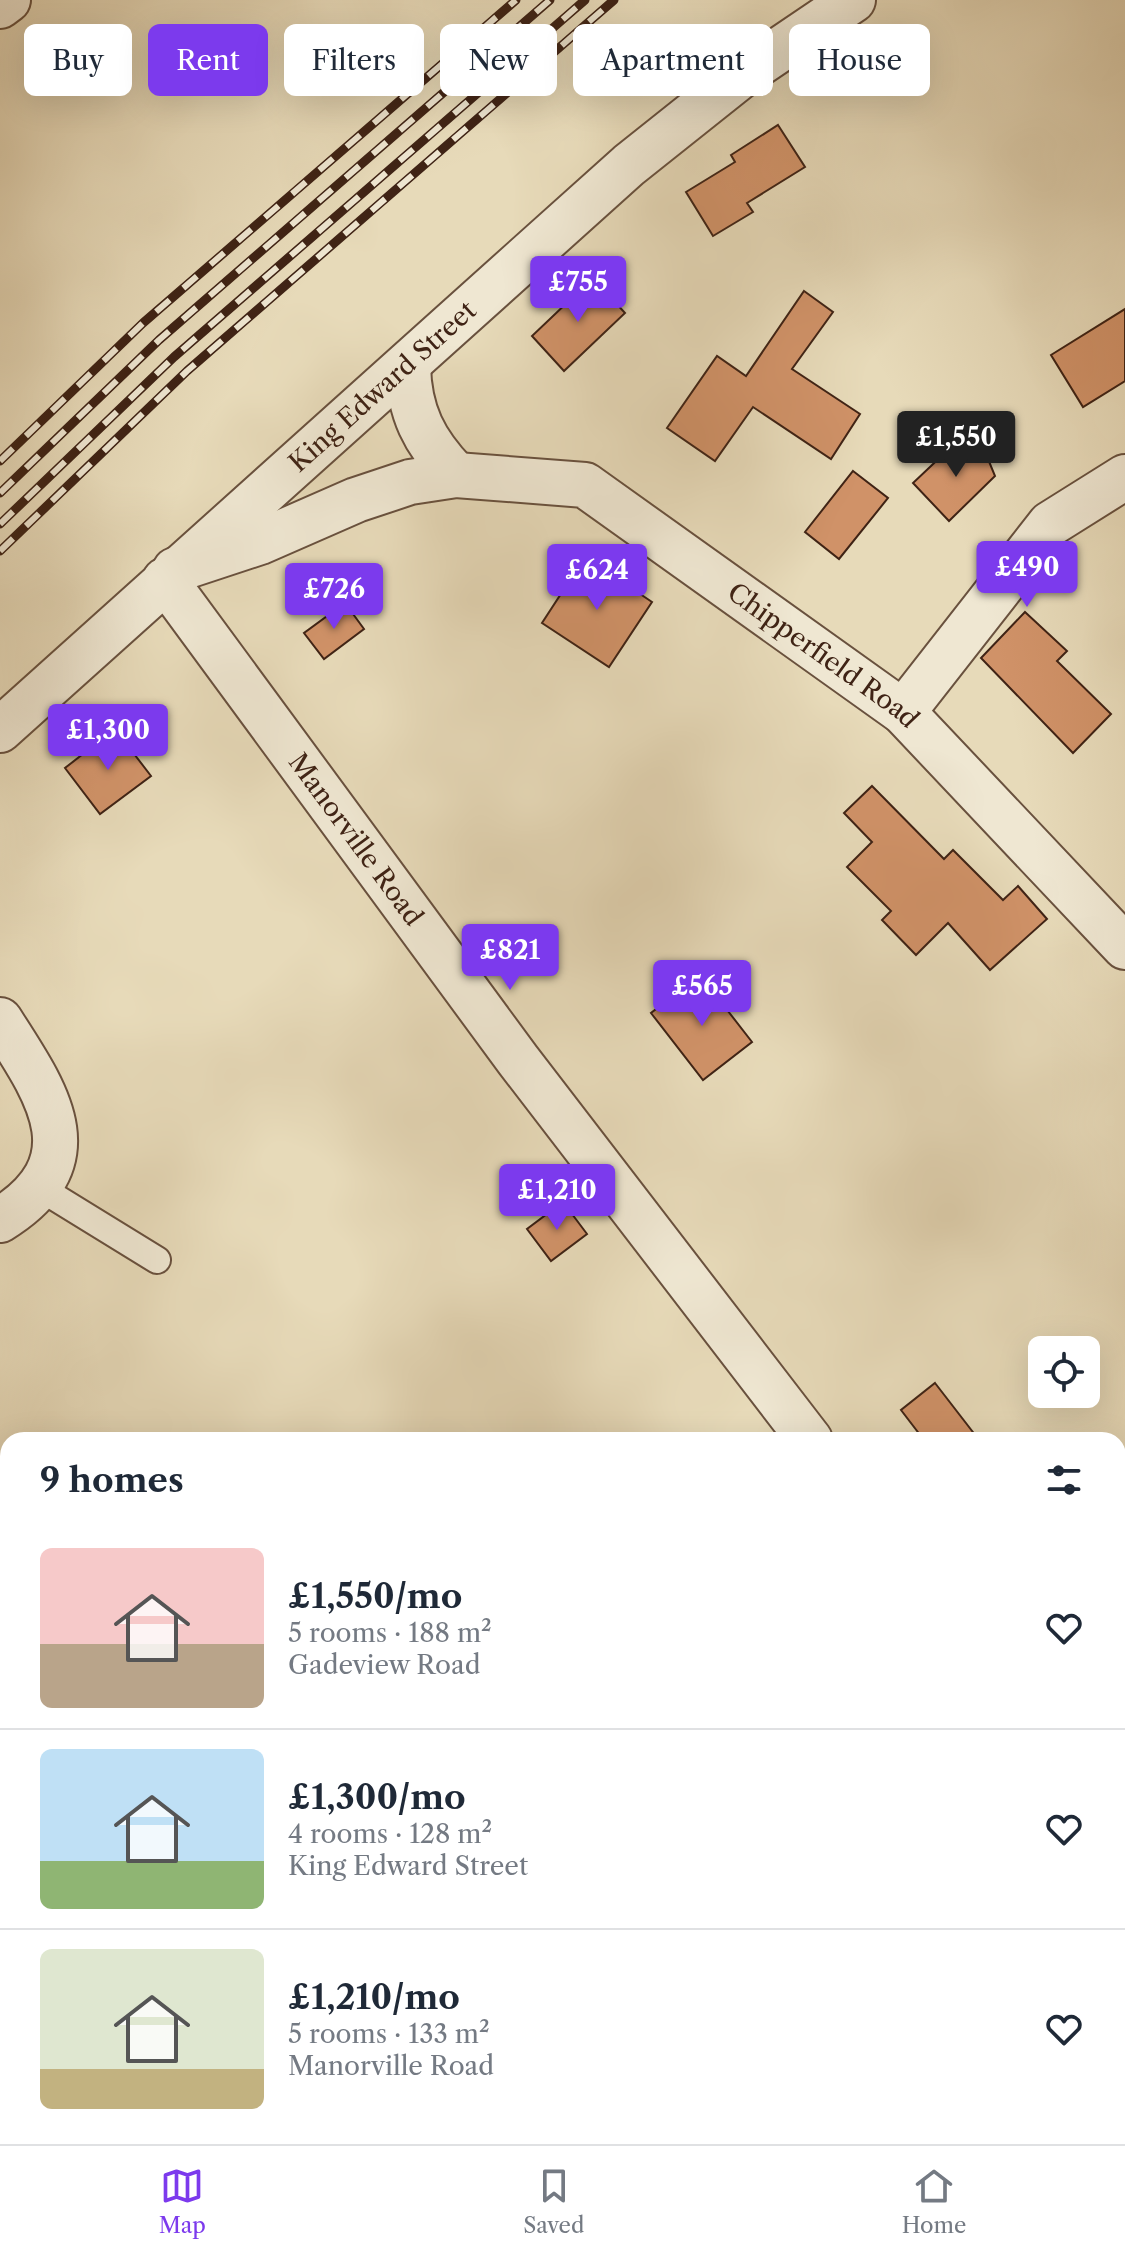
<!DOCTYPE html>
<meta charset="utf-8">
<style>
:root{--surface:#fff;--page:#f6f6f7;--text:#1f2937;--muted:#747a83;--line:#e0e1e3;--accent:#7c3aed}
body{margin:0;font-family:"Libre Caslon Text",serif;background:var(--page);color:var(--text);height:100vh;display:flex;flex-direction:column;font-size:30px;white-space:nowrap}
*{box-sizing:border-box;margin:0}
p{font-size:26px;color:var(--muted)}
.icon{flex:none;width:44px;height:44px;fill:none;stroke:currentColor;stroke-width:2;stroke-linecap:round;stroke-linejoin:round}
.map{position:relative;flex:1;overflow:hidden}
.sheet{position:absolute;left:0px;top:1432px;width:1126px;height:712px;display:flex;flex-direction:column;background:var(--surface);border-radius:24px 24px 0 0;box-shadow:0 8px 32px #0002}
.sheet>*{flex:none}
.top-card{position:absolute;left:24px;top:24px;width:1078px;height:72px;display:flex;gap:16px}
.buttons{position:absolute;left:1028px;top:1336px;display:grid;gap:16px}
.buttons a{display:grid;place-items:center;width:72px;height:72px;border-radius:12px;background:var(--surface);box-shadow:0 8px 32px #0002;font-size:40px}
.price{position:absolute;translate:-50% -68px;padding:0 18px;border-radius:8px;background:var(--accent);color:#fff;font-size:26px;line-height:52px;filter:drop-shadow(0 2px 4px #0008)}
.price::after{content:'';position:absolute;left:50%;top:48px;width:24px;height:18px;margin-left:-12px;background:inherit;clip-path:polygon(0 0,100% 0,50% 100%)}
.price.active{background:#222;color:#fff}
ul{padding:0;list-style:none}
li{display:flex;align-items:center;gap:24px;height:200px;padding:0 40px}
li+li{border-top:2px solid var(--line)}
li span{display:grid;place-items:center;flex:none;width:224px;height:160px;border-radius:12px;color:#555}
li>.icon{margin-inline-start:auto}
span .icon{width:96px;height:96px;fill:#fffc;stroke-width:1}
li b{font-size:34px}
h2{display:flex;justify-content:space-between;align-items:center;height:96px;padding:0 40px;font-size:34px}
.pill{padding:0 28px;border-radius:12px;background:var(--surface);box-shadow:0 8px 32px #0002;font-size:28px;line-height:72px}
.pill.active{background:var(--accent);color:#fff}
.tabs{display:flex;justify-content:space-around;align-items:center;height:112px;border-top:2px solid var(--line);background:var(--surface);font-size:22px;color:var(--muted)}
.tabs a{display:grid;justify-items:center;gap:4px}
.tabs .active{color:var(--accent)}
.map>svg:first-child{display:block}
.forest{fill:url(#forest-firs);stroke:#787253;stroke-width:2}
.building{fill:#d09268;stroke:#3f2315;stroke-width:2}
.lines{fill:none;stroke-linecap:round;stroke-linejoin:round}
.lane-casing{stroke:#69513e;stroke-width:30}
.street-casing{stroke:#69513e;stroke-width:48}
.secondary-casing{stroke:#3f2315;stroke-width:48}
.lane{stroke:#efe7d2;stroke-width:26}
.street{stroke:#efe7d2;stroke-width:44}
.secondary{stroke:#efe7d2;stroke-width:44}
.rail-casing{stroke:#3f2315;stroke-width:9}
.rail{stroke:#efe7d2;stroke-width:6;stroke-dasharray:18;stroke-linecap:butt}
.labels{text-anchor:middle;stroke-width:8;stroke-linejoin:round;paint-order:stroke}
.street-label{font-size:26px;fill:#3f2315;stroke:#efe7d2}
</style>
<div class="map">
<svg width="1125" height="2144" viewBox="0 0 1125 2144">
<defs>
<pattern id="forest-firs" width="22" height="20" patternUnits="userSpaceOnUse" patternTransform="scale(2)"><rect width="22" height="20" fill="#b2c091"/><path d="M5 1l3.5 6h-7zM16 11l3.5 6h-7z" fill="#929c75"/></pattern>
</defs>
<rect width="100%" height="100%" fill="#e7dab9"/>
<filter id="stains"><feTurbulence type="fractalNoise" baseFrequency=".0025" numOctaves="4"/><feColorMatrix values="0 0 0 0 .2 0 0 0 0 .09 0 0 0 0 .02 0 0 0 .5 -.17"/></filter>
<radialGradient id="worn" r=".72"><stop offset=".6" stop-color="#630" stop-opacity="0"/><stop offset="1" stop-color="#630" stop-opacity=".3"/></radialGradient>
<g class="forest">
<path d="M0 1793 8 1797V2136H506L518 2144H0Z"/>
<path d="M523 2136H1008L1014 2144H533Z"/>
</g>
<g class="building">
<path d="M778 125 805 167 747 203 753 212 713 236 686 192 735 162 731 155Z"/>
<path d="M593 278 625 313 564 371 532 336Z"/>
<path d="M804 291 833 312 792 369 860 414 831 459 753 407 715 461 667 428 717 356 746 376Z"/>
<path d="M1125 309V381L1083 407 1051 355Z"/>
<path d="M979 437 995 476 949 521 913 483 949 449 958 458Z"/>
<path d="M853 471 888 498 839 559 805 532Z"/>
<path d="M585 557 652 602 609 667 542 623Z"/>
<path d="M345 603 364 629 324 659 304 633Z"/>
<path d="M1025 612 1067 651 1057 661 1111 714 1073 753 981 658Z"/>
<path d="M115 729 151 776 100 814 65 768Z"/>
<path d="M872 786 944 859 953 850 1003 900 1018 886 1047 919 990 970 948 923 916 955 882 920 891 911 847 867 872 842 844 813Z"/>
<path d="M700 975 752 1042 703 1080 651 1013Z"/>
<path d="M563 1202 587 1234 551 1261 527 1229Z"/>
<path d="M935 1383 979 1440H924L901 1410Z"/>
</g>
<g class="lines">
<g class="lane-casing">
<path id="lane" d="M40 1188 157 1260"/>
</g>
<g class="street-casing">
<g id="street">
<path d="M0 6 8 0"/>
<path d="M408 366C409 412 424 442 456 475"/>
<path id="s1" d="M175 570 260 542 356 500 410 482 456 475 585 485 903 712 1125 947"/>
<path id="s2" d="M165 580 518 1060 810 1440"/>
<path d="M903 712 1050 524 1125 477"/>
<path id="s3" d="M0 730 629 165 742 75 853 0"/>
<path d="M0 1020C47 1093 96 1161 0 1220"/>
<path d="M1118 1893 1125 1903"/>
</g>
</g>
<g class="secondary-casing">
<g id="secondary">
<path d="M0 1678 8 1698"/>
<path d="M327 2136 334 2144"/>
</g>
</g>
<use href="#lane" class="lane"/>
<use href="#street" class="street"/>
<use href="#secondary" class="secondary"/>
<g class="rail-casing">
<g id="rail">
<path d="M0 461 143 323 516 0"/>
<path d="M0 493 159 340 550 0"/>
<path d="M0 524 174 357 585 0"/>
<path d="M0 551 187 371 614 0"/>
</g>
</g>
<use href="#rail" class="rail"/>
</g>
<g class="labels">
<g class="street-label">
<text dy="9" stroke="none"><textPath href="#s3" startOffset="514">King Edward Street</textPath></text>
<text dy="9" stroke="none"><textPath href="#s1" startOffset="720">Chipperfield Road</textPath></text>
<text dy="9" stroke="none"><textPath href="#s2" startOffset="322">Manorville Road</textPath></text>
</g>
</g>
<rect width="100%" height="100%" filter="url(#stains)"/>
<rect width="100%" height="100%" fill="url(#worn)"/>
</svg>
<div class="buttons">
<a><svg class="icon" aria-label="locate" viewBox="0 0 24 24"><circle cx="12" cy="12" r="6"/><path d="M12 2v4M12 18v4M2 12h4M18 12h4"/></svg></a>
</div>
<b class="price" style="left:578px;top:324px">£755</b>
<b class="price active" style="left:956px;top:479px">£1,550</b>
<b class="price" style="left:1027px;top:609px">£490</b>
<b class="price" style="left:597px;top:612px">£624</b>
<b class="price" style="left:334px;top:631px">£726</b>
<b class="price" style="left:108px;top:772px">£1,300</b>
<b class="price" style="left:510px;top:992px">£821</b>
<b class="price" style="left:702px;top:1028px">£565</b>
<b class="price" style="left:557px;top:1232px">£1,210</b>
<div class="top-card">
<a class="pill">Buy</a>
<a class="pill active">Rent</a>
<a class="pill">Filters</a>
<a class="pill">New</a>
<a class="pill">Apartment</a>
<a class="pill">House</a>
</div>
<section class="sheet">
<h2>9 homes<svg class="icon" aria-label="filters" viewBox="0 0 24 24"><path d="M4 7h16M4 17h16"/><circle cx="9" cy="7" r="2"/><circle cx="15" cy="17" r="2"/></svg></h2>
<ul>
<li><span style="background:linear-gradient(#f6c9c9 60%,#b9a48a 0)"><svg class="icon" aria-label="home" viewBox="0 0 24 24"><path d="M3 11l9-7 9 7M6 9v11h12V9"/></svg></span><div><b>£1,550/mo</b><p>5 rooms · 188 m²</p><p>Gadeview Road</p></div><svg class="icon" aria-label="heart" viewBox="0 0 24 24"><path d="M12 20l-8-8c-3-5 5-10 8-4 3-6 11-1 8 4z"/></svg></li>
<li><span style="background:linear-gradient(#bfe0f5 70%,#8fb573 0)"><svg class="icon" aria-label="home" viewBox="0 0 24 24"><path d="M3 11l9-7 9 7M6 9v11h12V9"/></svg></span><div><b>£1,300/mo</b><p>4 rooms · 128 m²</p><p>King Edward Street</p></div><svg class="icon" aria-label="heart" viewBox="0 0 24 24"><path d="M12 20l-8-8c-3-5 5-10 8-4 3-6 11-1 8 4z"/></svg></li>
<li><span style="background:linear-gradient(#dfe7d0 75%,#c2b280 0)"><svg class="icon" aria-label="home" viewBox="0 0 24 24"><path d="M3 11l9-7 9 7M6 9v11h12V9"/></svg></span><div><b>£1,210/mo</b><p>5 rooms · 133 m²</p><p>Manorville Road</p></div><svg class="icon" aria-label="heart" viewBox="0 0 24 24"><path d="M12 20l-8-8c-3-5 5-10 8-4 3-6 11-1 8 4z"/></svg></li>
</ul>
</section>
</div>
<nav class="tabs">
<a class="active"><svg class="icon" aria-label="map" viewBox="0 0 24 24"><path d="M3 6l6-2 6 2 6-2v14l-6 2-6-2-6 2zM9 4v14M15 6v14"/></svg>Map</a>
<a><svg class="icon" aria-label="saved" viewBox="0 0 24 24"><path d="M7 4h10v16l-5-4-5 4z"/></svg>Saved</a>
<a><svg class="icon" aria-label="home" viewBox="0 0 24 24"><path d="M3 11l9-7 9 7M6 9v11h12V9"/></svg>Home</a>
</nav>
